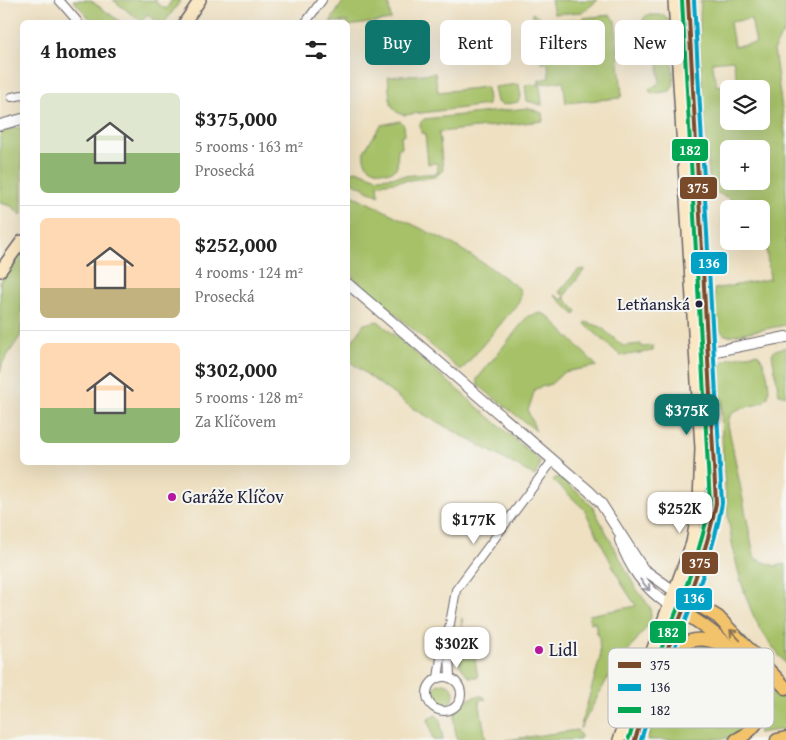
<!DOCTYPE html>
<meta charset="utf-8">
<style>
:root{--surface:#fff;--page:#f2f2f2;--text:#222;--muted:#767676;--line:#e0e0e0;--accent:#0f766e}
body{margin:0;font-family:"Gentium Book Plus",serif;background:var(--page);color:var(--text);height:100vh;display:flex;flex-direction:column;font-size:19px;white-space:nowrap}
*{box-sizing:border-box;margin:0}
p{font-size:16px;color:var(--muted)}
.icon{flex:none;width:28px;height:28px;fill:none;stroke:currentColor;stroke-width:2;stroke-linecap:round;stroke-linejoin:round}
.map{position:relative;flex:1;overflow:hidden}
.sheet{position:absolute;left:20px;top:20px;width:330px;height:445px;display:flex;flex-direction:column;background:var(--surface);border-radius:8px;box-shadow:0 5px 20px #0002}
.sheet>*{flex:none}
.top-card{position:absolute;left:365px;top:20px;width:345px;height:45px;display:flex;gap:10px}
.fabs{position:absolute;left:720px;top:80px;display:grid;gap:10px}
.fabs a{display:grid;place-items:center;width:50px;height:50px;border-radius:8px;background:var(--surface);box-shadow:0 5px 20px #0002;font-size:25px}
.price{position:absolute;translate:-50% -42px;padding:0 11px;border-radius:10px;background:#fff;color:#222;font-size:16px;line-height:32px;filter:drop-shadow(0 1px 2px #0008)}
.price::after{content:'';position:absolute;left:50%;top:30px;width:15px;height:11px;margin-left:-8px;background:inherit;clip-path:polygon(0 0,100% 0,50% 100%)}
.price.on{background:var(--accent);color:#fff}
ul{padding:0;list-style:none}
li{display:flex;align-items:center;gap:15px;height:125px;padding:0 20px}
li+li{border-top:1px solid var(--line)}
li span{display:grid;place-items:center;flex:none;width:140px;height:100px;border-radius:8px;color:#555}
li>.icon{margin-inline-start:auto}
span .icon{width:60px;height:60px;fill:#fffc;stroke-width:1}
li b{font-size:21px}
h2{display:flex;justify-content:space-between;align-items:center;height:60px;padding:0 20px;font-size:21px}
.chip{padding:0 18px;border-radius:8px;background:var(--surface);box-shadow:0 5px 20px #0002;font-size:18px;line-height:45px}
.chip.on{background:var(--accent);color:#fff}
.map>svg:first-child{display:block}
.green{fill:#a6c168;stroke:#647252;fill-rule:evenodd}
.lines{fill:none;stroke-linecap:round;stroke-linejoin:round}
.minor-casing{stroke:#69646a;stroke-width:10}
.tertiary-casing{stroke:#69646a;stroke-width:12}
.secondary-casing{stroke:#69646a;stroke-width:14}
.trunk-casing{stroke:#69646a;stroke-width:15}
.minor{stroke:#fff;stroke-width:8}
.tertiary{stroke:#fff;stroke-width:10}
.secondary{stroke:#fae7c3;stroke-width:11}
.trunk{stroke:#f2c36a;stroke-width:12}
.bus-1-casing{stroke:#f6f6f2;stroke-width:8}
.bus-2-casing{stroke:#f6f6f2;stroke-width:8}
.bus-3-casing{stroke:#f6f6f2;stroke-width:8}
.bus-1{stroke:#7a4b2a;stroke-width:4}
.bus-2{stroke:#02a2c7;stroke-width:4}
.bus-3{stroke:#00a651;stroke-width:4}
.oneway{stroke:#9c9ca7}
.oneway2{stroke:#8a7252}
.bus-dot{fill:#22223b;stroke:#f6f6f2;stroke-width:2}
.poi-dot{fill:#b5179e;stroke:#f6f6f2;stroke-width:2}
.labels{text-anchor:middle;stroke-width:4;stroke-linejoin:round;paint-order:stroke}
.bus-label{font-size:17px;fill:#22223b;stroke:#f6f6f2;text-anchor:end}
.poi-label{font-size:18px;fill:#22223b;stroke:#f6f6f2;text-anchor:start}
.key{fill:#f6f6f2;stroke:#b6b6bb;stroke-width:1}
.key-label{font-size:14px;fill:#22223b}
.line-badge{stroke:#f6f6f2;stroke-width:2}
.badge-label{font-size:14px;text-anchor:middle;font-weight:bold;fill:#fff}
</style>
<div class="map">
<svg width="786" height="740" viewBox="0 0 786 740">
<rect width="100%" height="100%" fill="#f6f6f2"/>
<filter id="ink" filterUnits="userSpaceOnUse"><feTurbulence type="fractalNoise" baseFrequency=".02" numOctaves="2"/><feDisplacementMap in="SourceGraphic" scale="10" xChannelSelector="R" yChannelSelector="G"/><feConvolveMatrix kernelMatrix="1 2 1 2 8 2 1 2 1" color-interpolation-filters="sRGB"/></filter>
<filter id="wash" filterUnits="userSpaceOnUse"><feTurbulence type="fractalNoise" baseFrequency=".0096" numOctaves="4" result="noise"/><feDisplacementMap in="SourceGraphic" scale="20" xChannelSelector="R" yChannelSelector="G"/><feGaussianBlur stdDeviation="1.12" result="paint"/><feColorMatrix in="noise" values="0 0 0 0 0 0 0 0 0 0 0 0 0 0 0 0 0 1.4 0 .05"/><feComposite in="paint" operator="in"/></filter>
<g filter="url(#wash)">
<rect width="100%" height="100%" fill="#eee0c1"/>
<g class="green">
<path d="M73 0H90L121 22H93Z"/>
<path d="M113 0H157L155 2 166 9 172 0H181L165 22H157L147 14 142 22Z"/>
<path d="M344 0H388L391 20 348 26V22H330Z"/>
<path d="M551 0H598L583 12 554 14Z"/>
<path d="M701 0H786V28L774 49 786 140V325L728 336C711 330 715 305 714 289L770 279 761 209H759L758 200 732 202 727 197 710 190 699 41ZM751 19 756 43 734 46 730 22ZM733 60 738 84 717 86 712 62ZM729 89H761V121H729ZM729 149H761V181H729Z"/>
<path d="M532 13 547 21 576 19 536 51Z"/>
<path d="M610 15 615 20 622 95 620 98 566 103 563 81 540 84 542 105 527 101 525 85 539 84V80L549 78 548 63H542L541 53 583 18Z"/>
<path d="M647 15H663L670 21 674 85 670 91 652 94 649 90 660 82 657 54 643 59 642 48 648 47V41L655 34 654 25H644L643 19Z"/>
<path d="M435 73 438 92 487 87 488 105 404 115C387 112 390 91 388 77Z"/>
<path d="M519 84 521 96 518 102 503 105 497 102 494 87Z"/>
<path d="M528 108 542 113 543 121 439 132 443 170 435 177 378 184 379 196 350 181V174L356 170 378 178 438 173 437 163 428 164 425 133H421L420 123 424 119Z"/>
<path d="M400 121 404 125 405 135H401L402 148H398L397 167 391 172C377 172 361 168 364 151L381 125Z"/>
<path d="M22 127V214L21 215 11 206 0 203V131Z"/>
<path d="M348 193 451 243 491 268 520 289 521 296 519 302 461 371 348 273Z"/>
<path d="M22 252 21 335 2 364 0 373V282Z"/>
<path d="M585 269 565 295V299L577 311 575 315 554 295 562 300 565 296 559 292 578 270Z"/>
<path d="M541 313 548 316 597 366 564 372 551 384 535 389 528 411 536 431 478 385 477 379 528 316Z"/>
<path d="M378 321 540 461 539 467 535 476 412 408 349 361 348 347 364 324Z"/>
<path d="M586 322 601 327 623 346 641 344 642 347 653 346V351L621 356 585 324Z"/>
<path d="M786 347V396L779 394 772 354 775 350Z"/>
<path d="M757 353C766 361 771 386 768 397 757 412 730 401 728 424L754 555 756 559 775 566 786 564V664C773 648 759 630 751 610 720 534 724 447 719 366L728 359Z"/>
<path d="M557 477 582 495 594 509 635 587 650 607 651 616 649 624 610 674 580 729 600 658 599 635 597 634 595 622 591 623 589 615 636 606 623 586 584 509 553 480Z"/>
<path d="M462 618V633L471 632V636L467 637 468 641H472L478 677H469L460 666Z"/>
<path d="M734 642 786 696V729L758 733 769 706Z"/>
<path d="M711 645C751 662 786 718 728 738 711 740 668 740 647 740 651 720 667 662 685 651 692 646 702 646 711 645Z"/>
<circle cx="443" cy="694" r="11"/>
<path d="M483 696 486 699 479 700 486 740H457C456 734 454 726 454 719 455 705 471 695 483 696Z"/>
<path d="M436 715 440 719 443 740H433L428 719Z"/>
<path d="M577 730 581 736 580 740H506Z"/>
</g>
</g>
<g filter="url(#ink)">
<g class="lines">
<g class="minor-casing">
<g id="minor">
<path d="M59 0 78 22"/>
<path d="M306 22 322 0"/>
<path d="M12 97 22 95"/>
<path d="M446 646 449 653 450 678"/>
<circle cx="444" cy="694" r="17"/>
<path d="M438 678 442 651 446 646 456 590 553 460"/>
</g>
</g>
<g class="tertiary-casing">
<g id="tertiary">
<path d="M0 125 22 119"/>
<path d="M348 284 589 491 600 502 643 569 674 591"/>
<path d="M701 354 786 337"/>
<path d="M620 540C630 568 644 588 669 605"/>
</g>
</g>
<g class="secondary-casing">
<g id="secondary">
<path d="M185 22 200 0"/>
<path d="M0 271 22 241"/>
<path d="M619 740 692 543 699 503 701 448 674 0"/>
<path d="M635 740C654 658 706 587 716 503L688 0"/>
</g>
</g>
<g class="trunk-casing">
<g id="trunk">
<path d="M688 599 718 617 786 688"/>
<path d="M682 612C708 627 745 655 760 680 774 704 757 730 736 740"/>
<path d="M662 662C681 643 694 632 722 645"/>
<path d="M777 740 786 738"/>
</g>
</g>
<use href="#minor" class="minor"/>
<use href="#tertiary" class="tertiary"/>
<use href="#secondary" class="secondary"/>
<use href="#trunk" class="trunk"/>
<g class="bus-1-casing">
<path id="bus-1" d="M635 740C658 659 701 586 716 503L688 0"/>
</g>
<g class="bus-2-casing">
<path id="bus-2" d="M641 740C664 659 708 587 722 503L694 0"/>
</g>
<g class="bus-3-casing">
<path id="bus-3" d="M629 738C652 658 695 585 710 503L682 0"/>
</g>
<use href="#bus-1" class="bus-1"/>
<use href="#bus-2" class="bus-2"/>
<use href="#bus-3" class="bus-3"/>
</g>
<defs><path id="oneway-shaft" d="M-6 0H5M1.5-3L5.5 0L1.5 3" fill="none" stroke-width="1.6" stroke-linecap="round" stroke-linejoin="round" transform="scale(1.25)"/></defs>
<use class="oneway" href="#oneway-shaft" transform="translate(645 585) rotate(50)"/>
<use class="oneway2" href="#oneway-shaft" transform="translate(735 635) rotate(-134)"/>
</g>
<circle class="bus-dot" cx="699" cy="304" r="4.5"/>
<g class="poi-dot">
<circle cx="172" cy="497" r="5"/>
<circle cx="539" cy="650" r="5"/>
</g>
<g class="labels">
<g class="bus-label">
<text x="690" y="310">Letňanská</text>
</g>
<g class="poi-label">
<text x="182" y="503">Garáže Klíčov</text>
<text x="549" y="656">Lidl</text>
</g>
</g>
<rect x="608" y="648" width="166" height="80" rx="8" class="key"/>
<rect x="618" y="662" width="23" height="6" fill="#7a4b2a"/>
<rect x="618" y="684" width="23" height="7" fill="#02a2c7"/>
<rect x="618" y="707" width="23" height="6" fill="#00a651"/>
<g class="key-label">
<text x="650" y="670">375</text>
<text x="650" y="692">136</text>
<text x="650" y="715">182</text>
</g>
<g class="line-badge">
<rect x="671" y="138" width="38" height="24" rx="5" fill="#00a651"/>
<rect x="679" y="176" width="39" height="24" rx="5" fill="#7a4b2a"/>
<rect x="690" y="251" width="38" height="24" rx="5" fill="#02a2c7"/>
<rect x="681" y="551" width="38" height="24" rx="5" fill="#7a4b2a"/>
<rect x="675" y="587" width="38" height="24" rx="5" fill="#02a2c7"/>
<rect x="649" y="620" width="38" height="24" rx="5" fill="#00a651"/>
</g>
<g class="badge-label">
<text x="690" y="155">182</text>
<text x="698" y="193">375</text>
<text x="709" y="268">136</text>
<text x="700" y="568">375</text>
<text x="694" y="603">136</text>
<text x="668" y="637">182</text>
</g>
</svg>
<div class="fabs">
<a><svg class="icon" aria-label="layers" viewBox="0 0 24 24"><path d="M12 4l9 5-9 5-9-5zM3 14l9 5 9-5"/></svg></a>
<a>+</a>
<a>−</a>
</div>
<b class="price on" style="left:687px;top:436px">$375K</b>
<b class="price" style="left:680px;top:534px">$252K</b>
<b class="price" style="left:474px;top:545px">$177K</b>
<b class="price" style="left:457px;top:669px">$302K</b>
<div class="top-card">
<a class="chip on">Buy</a>
<a class="chip">Rent</a>
<a class="chip">Filters</a>
<a class="chip">New</a>
</div>
<section class="sheet">
<h2>4 homes<svg class="icon" aria-label="filters" viewBox="0 0 24 24"><path d="M4 7h16M4 17h16"/><circle cx="9" cy="7" r="2"/><circle cx="15" cy="17" r="2"/></svg></h2>
<ul>
<li><span style="background:linear-gradient(#dfe7d0 60%,#8fb573 0)"><svg class="icon" aria-label="home" viewBox="0 0 24 24"><path d="M3 11l9-7 9 7M6 9v11h12V9"/></svg></span><div><b>$375,000</b><p>5 rooms · 163 m²</p><p>Prosecká</p></div></li>
<li><span style="background:linear-gradient(#ffd9b3 70%,#c2b280 0)"><svg class="icon" aria-label="home" viewBox="0 0 24 24"><path d="M3 11l9-7 9 7M6 9v11h12V9"/></svg></span><div><b>$252,000</b><p>4 rooms · 124 m²</p><p>Prosecká</p></div></li>
<li><span style="background:linear-gradient(#ffd9b3 65%,#8fb573 0)"><svg class="icon" aria-label="home" viewBox="0 0 24 24"><path d="M3 11l9-7 9 7M6 9v11h12V9"/></svg></span><div><b>$302,000</b><p>5 rooms · 128 m²</p><p>Za Klíčovem</p></div></li>
</ul>
</section>
</div>
